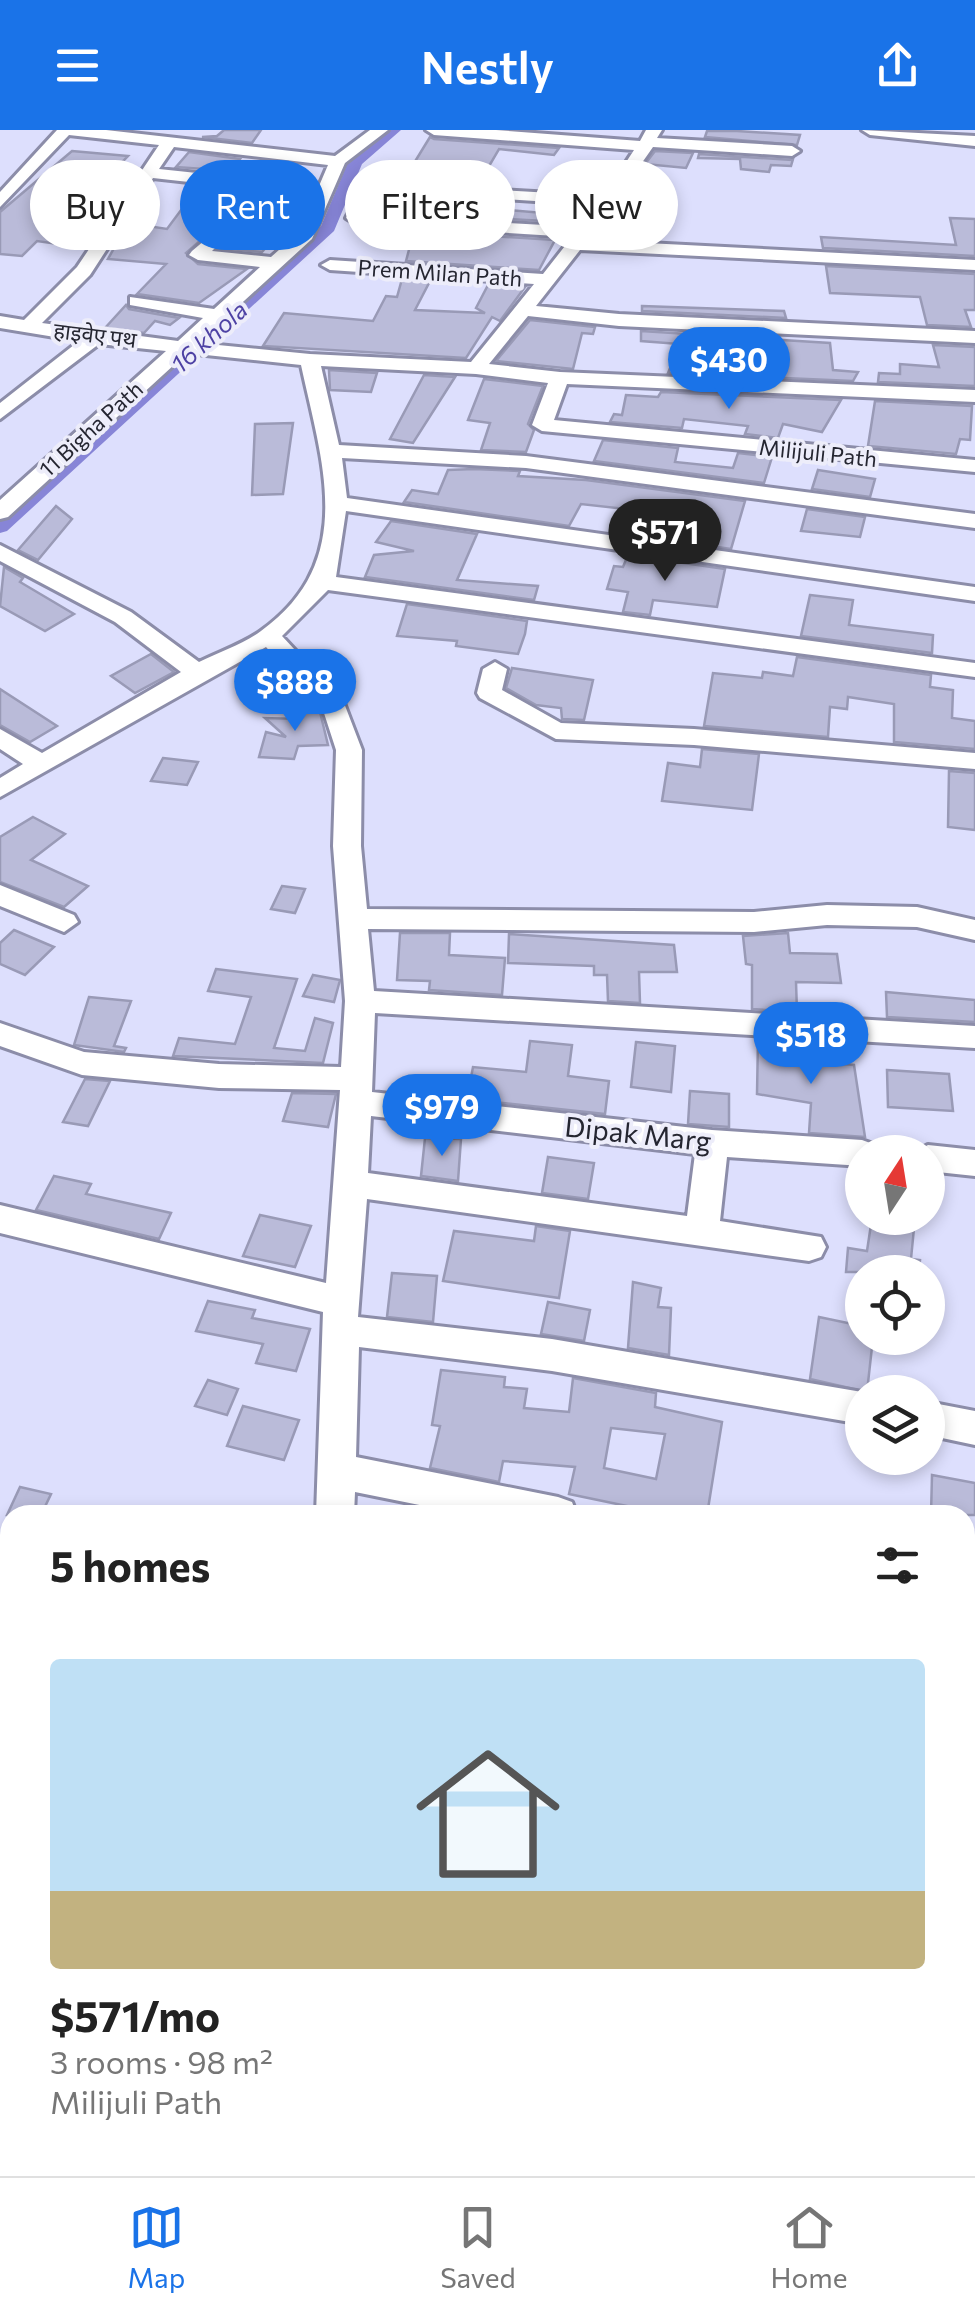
<!DOCTYPE html>
<meta charset="utf-8">
<style>
:root{--surface:#fff;--page:#f2f2f2;--text:#222;--muted:#767676;--line:#e0e0e0;--accent:#1a73e8}
body{margin:0;font-family:Commissioner,"Noto Sans Devanagari",sans-serif;background:var(--page);color:var(--text);height:100vh;display:flex;flex-direction:column;font-size:38px;white-space:nowrap}
*{box-sizing:border-box;margin:0}
p{font-size:32px;color:var(--muted)}
.icon{flex:none;width:55px;height:55px;fill:none;stroke:currentColor;stroke-width:2;stroke-linecap:round;stroke-linejoin:round}
.map{position:relative;flex:1;overflow:hidden}
.panel{position:absolute;left:0px;top:1375px;width:975px;height:672px;display:flex;flex-direction:column;background:var(--surface);border-radius:30px 30px 0 0;box-shadow:0 5px 15px #0003}
.panel>*{flex:none}
.top-card{position:absolute;left:30px;top:30px;width:915px;height:90px;display:flex;gap:20px}
.needle{width:65px;rotate:12deg}
.buttons{position:absolute;left:845px;top:1005px;display:grid;gap:20px}
.buttons a{display:grid;place-items:center;width:100px;height:100px;border-radius:50%;background:var(--surface);box-shadow:0 5px 15px #0003;font-size:50px}
.price{position:absolute;translate:-50% -85px;padding:0 22px;border-radius:35px;background:var(--accent);color:#fff;font-size:32px;line-height:65px;filter:drop-shadow(0 2px 5px #0008)}
.price::after{content:'';position:absolute;left:50%;top:60px;width:30px;height:22px;margin-left:-15px;background:inherit;clip-path:polygon(0 0,100% 0,50% 100%)}
.price.current{background:#222;color:#fff}
ul{padding:0;list-style:none}
li{display:grid;align-content:center;gap:20px;height:530px;padding:0 50px}
li+li{border-top:2px solid var(--line)}
li span{display:grid;place-items:center;height:310px;border-radius:10px;color:#555}
li>.icon{margin-inline-start:auto}
span .icon{width:180px;height:180px;fill:#fffc;stroke-width:1}
li b{font-size:42px}
h2{display:flex;justify-content:space-between;align-items:center;height:120px;padding:0 50px;font-size:42px}
.chip{padding:0 35px;border-radius:45px;background:var(--surface);box-shadow:0 5px 15px #0003;font-size:35px;line-height:90px}
.chip.current{background:var(--accent);color:#fff}
header{display:flex;justify-content:space-between;align-items:center;height:130px;padding:0 50px;background:var(--accent);color:#fff;font-size:45px;font-weight:600}
.tab-bar{display:flex;justify-content:space-around;align-items:center;height:140px;border-top:2px solid var(--line);background:var(--surface);font-size:28px;color:var(--muted)}
.tab-bar a{display:grid;justify-items:center;gap:5px}
.tab-bar .current{color:var(--accent)}
.map>svg:first-child{display:block}
.lines{fill:none;stroke-linecap:round;stroke-linejoin:round}
.canal{fill:#8785d7;fill-rule:evenodd}
.building{fill:#babbd9;stroke:#999ab6;stroke-width:2.5;fill-rule:evenodd}
.street-casing{stroke:#8c8da9;stroke-width:6}
.street{fill:#fff;fill-rule:evenodd}
.labels{text-anchor:middle;stroke-width:8;stroke-linejoin:round;paint-order:stroke}
.far-street-label{font-size:22px;fill:#252631;stroke:#ededfa}
.far-water-label{font-size:25px;font-style:italic;fill:#4e42a4;stroke:#ededfa}
.street-label{font-size:28px;fill:#252631;stroke:#ededfa}
</style>
<header><svg class="icon" aria-label="menu" viewBox="0 0 24 24"><path d="M4 6h16M4 12h16M4 18h16"/></svg>Nestly<svg class="icon" aria-label="share" viewBox="0 0 24 24"><path d="M12 15V3M7 8l5-5 5 5M5 13v7h14v-7"/></svg></header>
<div class="map">
<svg width="975" height="2046" viewBox="0 0 975 2046">
<rect width="100%" height="100%" fill="#dddffd"/>
<g class="lines">
<path class="canal" d="M385 0H401L362 34 334 101 7 401 0 403V386L321 96 348 32Z"/>
</g>
<g class="building">
<path d="M224 0H261L252 13 202 7 217 6Z"/>
<path d="M707 1H737L800 5 797 15 705 7Z"/>
<path d="M430 7 434 9 559 18 554 25 499 19 478 55 403 51Z"/>
<path d="M72 21 128 26 97 58 124 60 86 118 37 111 22 126 0 124V82Z"/>
<path d="M655 21 693 23 686 38 645 34Z"/>
<path d="M189 22 240 29 231 41 176 37Z"/>
<path d="M699 24 792 30 793 29 791 36 771 35 769 42 741 39 740 29 698 28Z"/>
<path d="M277 66 306 69 288 89 228 86 186 123 198 134 247 139 199 173 137 164 166 134 108 129 128 93 167 99 187 72 261 79Z"/>
<path d="M425 68 504 73 510 75 508 80 568 85 564 92 418 84Z"/>
<path d="M950 88 975 89V126L823 118 821 107 956 115Z"/>
<path d="M414 101 555 110 539 140 406 131Z"/>
<path d="M235 103 276 106 262 122 220 118Z"/>
<path d="M826 136 975 144V180H965L971 197 927 195 920 167 830 163Z"/>
<path d="M402 149 430 151 415 180 485 183 476 178 488 155 525 157 500 191 492 187 466 228 263 216 284 183 373 191 386 166 397 167Z"/>
<path d="M126 175 129 179 179 188 170 195 155 191 144 203 105 198Z"/>
<path d="M642 176 784 181 786 188 642 181Z"/>
<path d="M530 190 595 197 593 204 582 203 573 239 496 231Z"/>
<path d="M641 201 830 213 833 240 858 242 853 251 668 243 680 214 641 211Z"/>
<path d="M933 215 975 217V256L878 252 879 243 900 244V234L939 237Z"/>
<path d="M329 240 377 243 371 262 330 260Z"/>
<path d="M424 245 455 247 413 313 390 309Z"/>
<path d="M484 249 543 256 528 294 534 300 526 322 481 320 490 293 468 290Z"/>
<path d="M661 262 841 270 822 302 783 294 778 308 745 304 748 296 684 289 682 298 610 292 614 284 622 285 626 265 658 267Z"/>
<path d="M875 271 972 276 970 310 960 309 956 324 868 316Z"/>
<path d="M293 293 283 364 252 365 255 294Z"/>
<path d="M603 310 678 318 675 332 733 338 738 323 772 327 764 353 594 331Z"/>
<path d="M474 339 520 341 518 346 586 350 745 371 731 419 635 405 644 381 581 374 569 396 404 372 412 360 438 364 448 340Z"/>
<path d="M818 340 875 349 870 367 812 359Z"/>
<path d="M56 376 72 389 38 430 18 420Z"/>
<path d="M807 379 865 387 860 407 801 401Z"/>
<path d="M391 391 477 404 457 450 538 456 534 470 365 447 374 425 414 421 376 412Z"/>
<path d="M628 425 725 439 717 477 653 470 650 485 623 482 628 462 607 459 614 436 623 437Z"/>
<path d="M4 437 23 448 20 452 74 484 45 501 0 476Z"/>
<path d="M810 465 853 470 849 495 933 505 932 523 801 506Z"/>
<path d="M407 474 527 491 525 504 518 524 456 516 457 511 397 506Z"/>
<path d="M151 524 174 542 135 563 111 546Z"/>
<path d="M797 527 931 545 930 557 953 560 952 588 975 591V619L894 612V574L848 567 847 579 830 577 828 607 704 596 713 543 762 548 763 542 793 546Z"/>
<path d="M512 538 593 550 584 590 562 589 561 578 536 575 506 558Z"/>
<path d="M0 559 57 596 30 612 0 595Z"/>
<path d="M312 574 320 582 328 615 298 616 294 629 259 627 266 602 286 607 265 588 300 589 297 575Z"/>
<path d="M702 619 759 624 752 680 662 671 668 633 700 637Z"/>
<path d="M163 628 198 632 187 655 151 651Z"/>
<path d="M949 641 975 643V700L948 697Z"/>
<path d="M33 687 65 704 31 730 88 756 64 777 0 752V707Z"/>
<path d="M282 756 305 759 295 783 271 779Z"/>
<path d="M14 800 54 817 25 845 0 834V813Z"/>
<path d="M400 803H450L449 825 505 828 502 865 429 860 430 851 397 850Z"/>
<path d="M788 803 790 823 837 824 841 853 796 852 797 882 752 879V835L746 834 743 806Z"/>
<path d="M509 804 674 815 677 842H639L640 873 608 871 607 845H594V836L508 833Z"/>
<path d="M216 839 297 849 274 918 305 921 315 888 333 893 323 933 173 926 179 908 235 914 251 867 208 861Z"/>
<path d="M313 845 340 850 334 872 303 866Z"/>
<path d="M886 862 975 870V892L887 887Z"/>
<path d="M89 867 131 871 114 916 126 918 124 922 74 915Z"/>
<path d="M758 909 798 911V919L809 921V931L854 935 865 1007 809 1003 811 973 757 964Z"/>
<path d="M530 911 572 915 568 946 609 951 605 984 467 969 473 937 526 942Z"/>
<path d="M636 912 675 916 671 962 631 957Z"/>
<path d="M887 940 949 944 953 981 888 977Z"/>
<path d="M85 949 110 951 88 996 63 992Z"/>
<path d="M690 961 729 964V997L688 994Z"/>
<path d="M292 963 336 964 328 997 283 991Z"/>
<path d="M425 1008 461 1009 458 1051 421 1046Z"/>
<path d="M548 1027 594 1033 588 1069 542 1063Z"/>
<path d="M54 1046 91 1054 86 1064 171 1083 159 1109 36 1080Z"/>
<path d="M260 1085 311 1096 295 1137 243 1126Z"/>
<path d="M872 1088H915L911 1129 920 1130 919 1142H846L848 1118 867 1121Z"/>
<path d="M536 1096 570 1101 559 1168 443 1151 454 1101 534 1111Z"/>
<path d="M392 1143 437 1146 433 1192 387 1187Z"/>
<path d="M633 1152 661 1158 658 1177 671 1178 669 1225 628 1218Z"/>
<path d="M208 1171 255 1180 252 1188 310 1199 296 1241 256 1233 263 1214 196 1201Z"/>
<path d="M548 1172 590 1180 584 1211 541 1204Z"/>
<path d="M819 1187 862 1196V1208H873L867 1262 810 1249Z"/>
<path d="M441 1240 505 1247 504 1257 527 1259 524 1278 569 1282 573 1248 656 1263 655 1277 722 1292 707 1385H670L569 1364 575 1337 503 1331 499 1352 430 1338 440 1296 432 1295ZM611 1298 665 1304 656 1349 604 1338Z"/>
<path d="M208 1250 238 1259 227 1285 195 1276Z"/>
<path d="M243 1276 299 1290 284 1330 227 1316Z"/>
<path d="M932 1345 975 1353V1385H931Z"/>
<path d="M20 1357 51 1364 41 1385H7Z"/>
</g>
<g class="lines">
<g class="street-casing">
<g id="street">
<path d="M57 0H106L335 26 370 0H388L345 33 312 109 198 213 310 224 471 232 534 154 330 140 321 135 330 130 543 144 572 107 354 93 346 88 348 84 580 97 597 75 363 60 355 55 357 52 604 66 634 20 434 5 426 0H496L640 11 646 0H662L657 8 792 16 800 21 792 26 653 17 588 110 975 130V140L580 120 536 176 619 184 975 201V213L619 196 528 186 489 234 560 242 975 260V272L567 254 554 290 975 330V342L542 301 532 295 548 253 476 244 321 236 339 315 526 326 975 384V398L526 338 342 328 347 368 975 457V471L346 381 336 447 975 533V547L328 460 282 506 344 573 362 620 361 716 367 779 754 782 827 775 917 777 975 790V810L917 797 827 795 754 802 368 799 374 861 975 896V918L375 883 372 962 712 1000 862 1010 873 1014 878 1022H862V1036L727 1027 720 1091 821 1107 826 1117 821 1127 809 1131 367 1069 358 1187 552 1209 862 1262V1294L552 1241 359 1217 356 1327 558 1367 572 1372 577 1385H469L355 1362 354 1385H316L323 1182 0 1103V1075L326 1153 340 960 219 958 82 945 0 916V893L84 922 219 934 341 937 345 871 333 716 336 620 323 580 266 517 0 667V648L23 634 0 619V599L42 623 181 542 115 492 0 431V415L131 482 199 532C219 522 243 514 261 501 358 431 322 333 301 235L187 223 8 387 0 389V370L166 221 99 214 0 289V273L79 211 0 198V186L24 190 77 137 159 15 69 5 0 77V62ZM174 17 328 35 319 56 159 39ZM153 48 315 66 302 94 230 89 192 121 189 125 198 130 260 137 214 179 130 167V175L203 188 178 211 42 193 90 145ZM234 99 297 104 271 127 212 121ZM371 986 695 1024 687 1086 368 1043Z"/>
<path d="M862 0 975 6V16L870 5Z"/>
<path d="M495 532 507 539 502 560 561 593 694 599 975 623V639L694 615 556 609 480 568 477 563 483 539Z"/>
<path d="M0 755 74 785 78 792 64 802 0 776Z"/>
<path d="M928 1015 975 1020V1046L928 1041V1022H915Z"/>
<path d="M928 1272 975 1281V1315L928 1305Z"/>
<path d="M0 1529 10 1533V1575L0 1571Z"/>
<path d="M965 1623 975 1627V1669L965 1665Z"/>
<path d="M965 1838 975 1840V1886L965 1884Z"/>
<path d="M0 1892 10 1895V1943L0 1940Z"/>
<path d="M230 2038H280L278 2046H228Z"/>
</g>
</g>
<use href="#street" class="street"/>
</g>
<g class="labels">
<g class="far-street-label">
<text transform="translate(440 143) rotate(4)" y="8">Prem Milan Path</text>
<text transform="translate(95 205) rotate(7)" y="8">हाइवेए पथ</text>
<text transform="translate(91 299) rotate(-42)" y="8">11 Bigha Path</text>
<text transform="translate(818 323) rotate(6)" y="8">Milijuli Path</text>
</g>
<g class="far-water-label">
<text transform="translate(209 207) rotate(-42)" y="9">16 khola</text>
</g>
<g class="street-label">
<text transform="translate(638 1004) rotate(6)" y="10">Dipak Marg</text>
</g>
</g>
</svg>
<div class="buttons">
<a><svg class="needle" viewBox="-14 -14 28 28"><path d="M0-13l5 13h-10z" fill="#e53935"/><path d="M0 13l5-13h-10z" fill="#767676"/></svg></a>
<a><svg class="icon" aria-label="locate" viewBox="0 0 24 24"><circle cx="12" cy="12" r="6"/><path d="M12 2v4M12 18v4M2 12h4M18 12h4"/></svg></a>
<a><svg class="icon" aria-label="layers" viewBox="0 0 24 24"><path d="M12 4l9 5-9 5-9-5zM3 14l9 5 9-5"/></svg></a>
</div>
<b class="price" style="left:729px;top:282px">$430</b>
<b class="price current" style="left:665px;top:454px">$571</b>
<b class="price" style="left:295px;top:604px">$888</b>
<b class="price" style="left:811px;top:957px">$518</b>
<b class="price" style="left:442px;top:1029px">$979</b>
<div class="top-card">
<a class="chip">Buy</a>
<a class="chip current">Rent</a>
<a class="chip">Filters</a>
<a class="chip">New</a>
</div>
<section class="panel">
<h2>5 homes<svg class="icon" aria-label="filters" viewBox="0 0 24 24"><path d="M4 7h16M4 17h16"/><circle cx="9" cy="7" r="2"/><circle cx="15" cy="17" r="2"/></svg></h2>
<ul>
<li><span style="background:linear-gradient(#bfe0f5 75%,#c2b280 0)"><svg class="icon" aria-label="home" viewBox="0 0 24 24"><path d="M3 11l9-7 9 7M6 9v11h12V9"/></svg></span><div><b>$571/mo</b><p>3 rooms · 98 m²</p><p>Milijuli Path</p></div></li>
</ul>
</section>
</div>
<nav class="tab-bar">
<a class="current"><svg class="icon" aria-label="map" viewBox="0 0 24 24"><path d="M3 6l6-2 6 2 6-2v14l-6 2-6-2-6 2zM9 4v14M15 6v14"/></svg>Map</a>
<a><svg class="icon" aria-label="saved" viewBox="0 0 24 24"><path d="M7 4h10v16l-5-4-5 4z"/></svg>Saved</a>
<a><svg class="icon" aria-label="home" viewBox="0 0 24 24"><path d="M3 11l9-7 9 7M6 9v11h12V9"/></svg>Home</a>
</nav>
